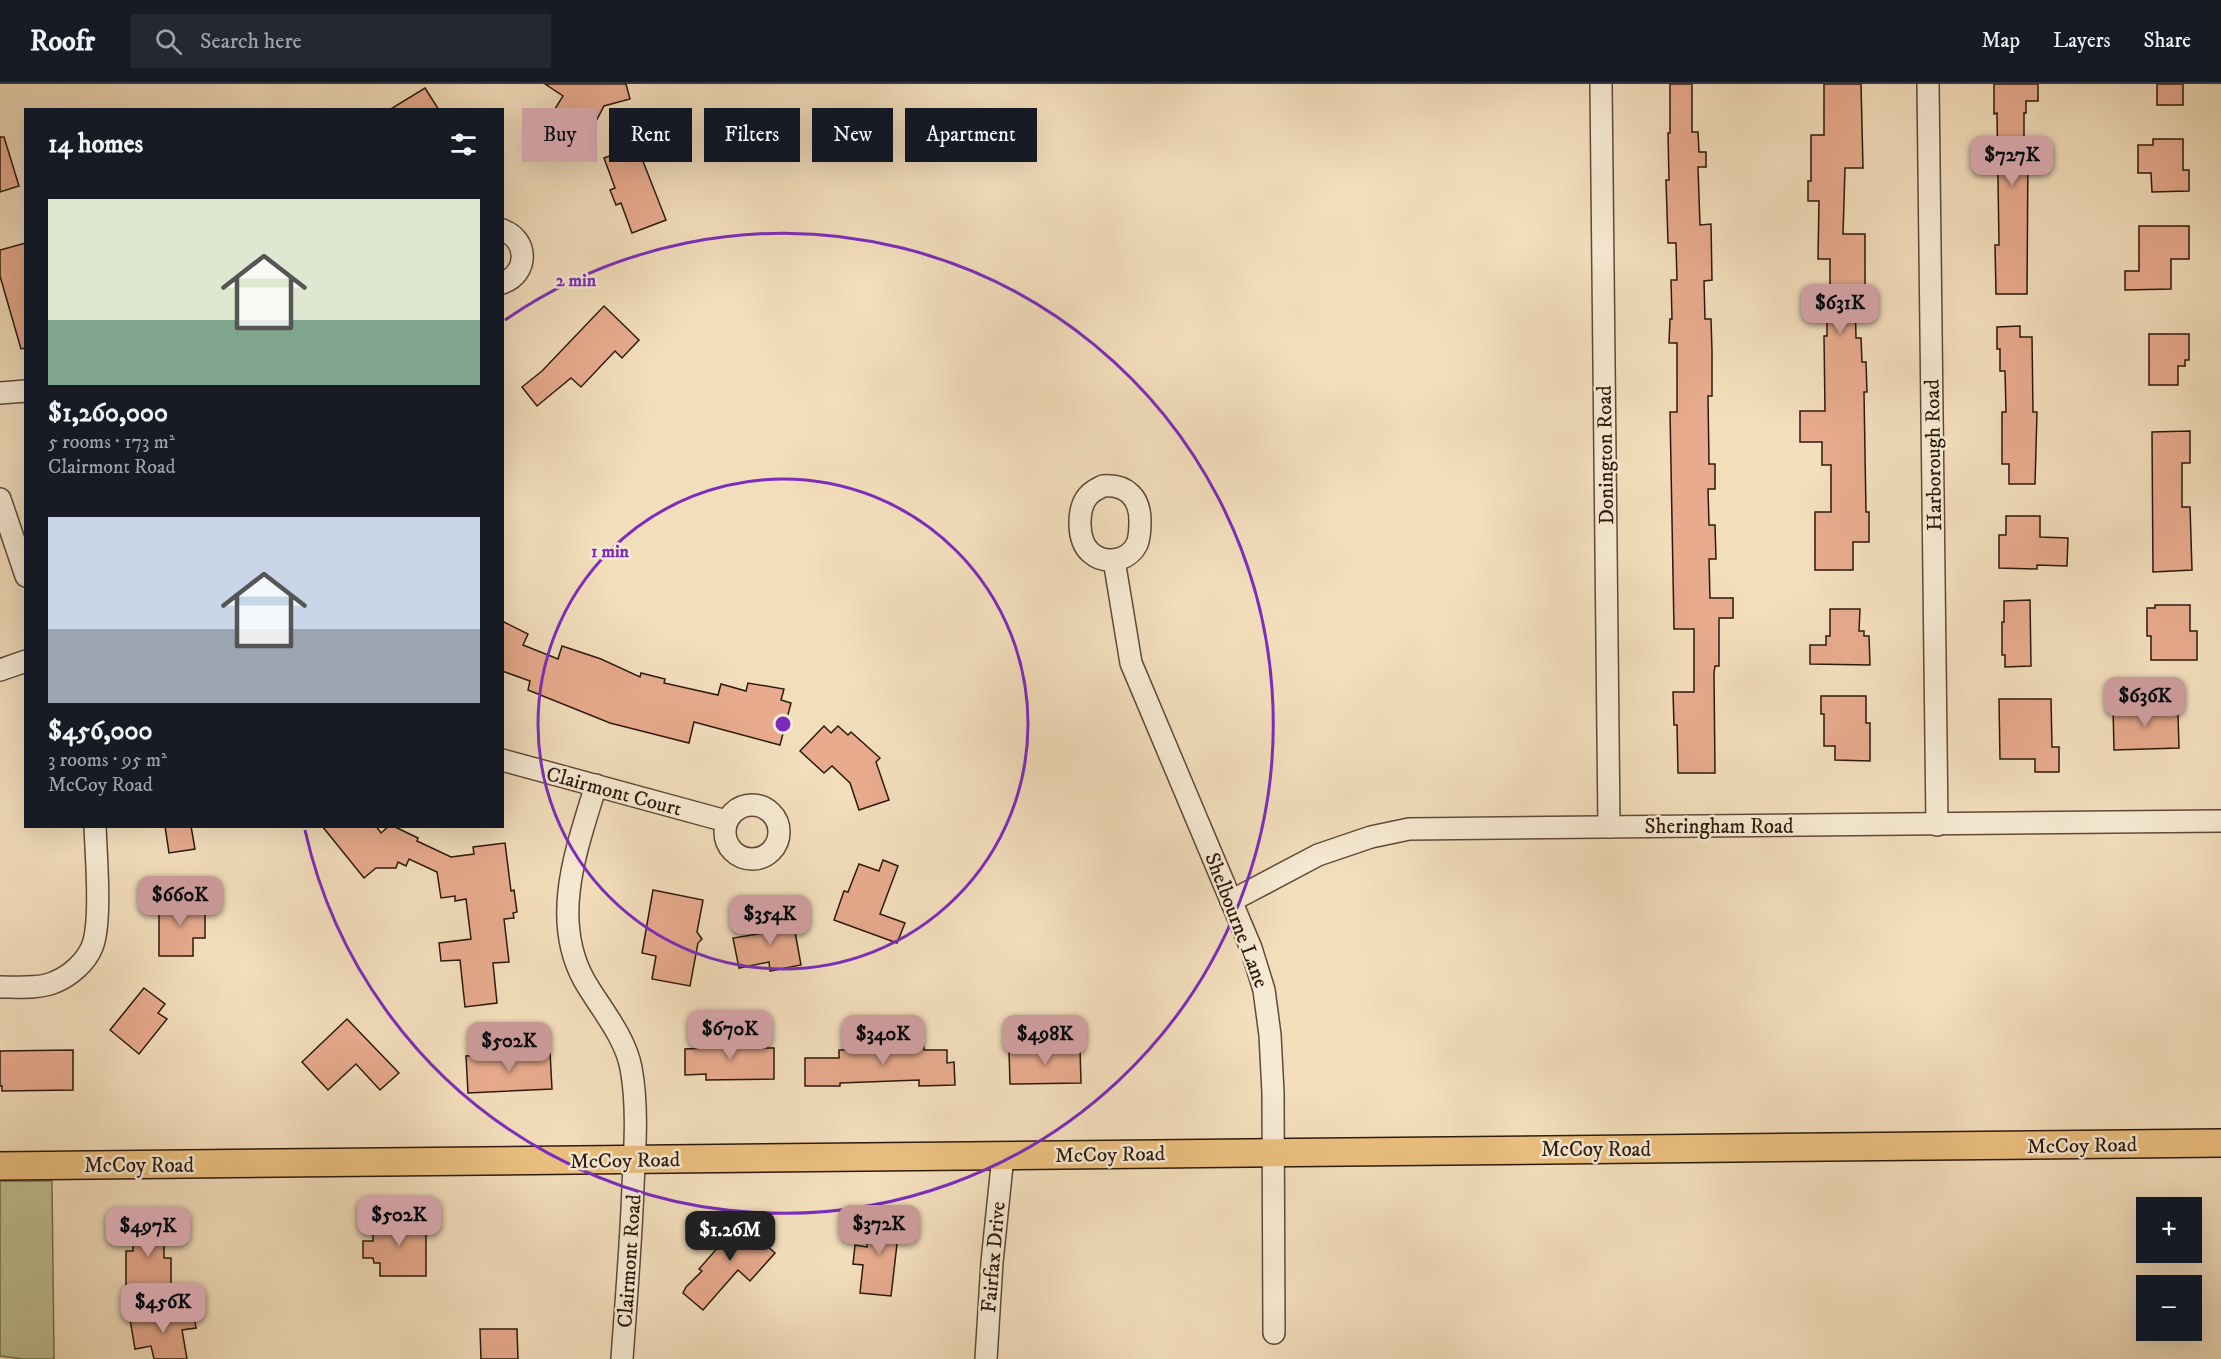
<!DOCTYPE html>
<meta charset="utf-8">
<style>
:root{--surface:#171b24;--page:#242831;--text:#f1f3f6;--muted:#9ea1a6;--line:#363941;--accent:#c59692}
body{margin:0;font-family:"IM FELL DW Pica",serif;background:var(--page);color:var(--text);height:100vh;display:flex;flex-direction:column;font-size:22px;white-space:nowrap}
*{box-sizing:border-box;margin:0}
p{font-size:20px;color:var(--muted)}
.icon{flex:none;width:33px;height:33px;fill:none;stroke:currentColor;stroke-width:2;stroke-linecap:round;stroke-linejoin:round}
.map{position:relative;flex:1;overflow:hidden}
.drawer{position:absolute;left:24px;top:24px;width:480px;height:720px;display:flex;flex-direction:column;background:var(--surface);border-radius:0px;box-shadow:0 6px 24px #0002}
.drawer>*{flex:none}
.top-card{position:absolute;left:522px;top:24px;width:570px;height:54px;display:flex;gap:12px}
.buttons{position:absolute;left:2136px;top:1113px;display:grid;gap:12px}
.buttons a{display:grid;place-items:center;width:66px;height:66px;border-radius:0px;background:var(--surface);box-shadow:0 6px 24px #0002;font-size:30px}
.price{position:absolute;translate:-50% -51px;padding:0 14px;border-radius:12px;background:var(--accent);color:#111;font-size:20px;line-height:39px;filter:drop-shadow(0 2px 3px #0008)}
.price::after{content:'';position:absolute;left:50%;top:36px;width:18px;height:14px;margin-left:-9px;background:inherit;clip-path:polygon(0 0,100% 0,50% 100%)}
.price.selected{background:#222;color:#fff}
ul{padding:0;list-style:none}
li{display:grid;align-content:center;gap:12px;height:318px;padding:0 24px}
li span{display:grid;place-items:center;height:186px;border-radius:0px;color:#555}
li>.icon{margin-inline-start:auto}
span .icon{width:108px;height:108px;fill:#fffc;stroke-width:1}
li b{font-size:26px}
h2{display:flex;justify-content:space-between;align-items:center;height:72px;padding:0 24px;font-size:26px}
.pill{padding:0 21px;border-radius:0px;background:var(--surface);box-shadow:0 6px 24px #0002;font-size:21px;line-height:54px}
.pill.selected{background:var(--accent);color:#111}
header{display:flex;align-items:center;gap:36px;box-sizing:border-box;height:84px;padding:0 30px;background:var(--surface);border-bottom:2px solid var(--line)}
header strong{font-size:28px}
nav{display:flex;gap:33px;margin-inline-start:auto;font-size:21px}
.search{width:420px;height:54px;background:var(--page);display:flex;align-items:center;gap:15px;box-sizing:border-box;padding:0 21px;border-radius:0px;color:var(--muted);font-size:22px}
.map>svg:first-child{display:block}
.green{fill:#bec08e;stroke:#756c4e;stroke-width:1.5}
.building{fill:#e8ab8e;stroke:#2c190e;stroke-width:1.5}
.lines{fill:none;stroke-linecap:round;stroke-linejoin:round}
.minor-casing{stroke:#5e4a3a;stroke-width:24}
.major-casing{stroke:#2c190e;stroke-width:30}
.minor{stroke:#f7ead3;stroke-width:21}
.major{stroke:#eabf7e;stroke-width:27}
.ring{fill:none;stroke:#7b2cbf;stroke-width:3}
.labels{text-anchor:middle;stroke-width:5;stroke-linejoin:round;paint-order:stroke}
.street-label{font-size:21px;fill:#2c190e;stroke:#f7ead3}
.centre{fill:#7b2cbf;stroke:#f7ead3;stroke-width:3}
.ring-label{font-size:18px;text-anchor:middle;font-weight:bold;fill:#7b2cbf;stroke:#f7ead3;stroke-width:5;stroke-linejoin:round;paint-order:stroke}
</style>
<header>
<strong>Roofr</strong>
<div class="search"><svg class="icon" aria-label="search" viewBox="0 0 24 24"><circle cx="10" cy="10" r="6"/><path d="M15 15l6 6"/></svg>Search here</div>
<nav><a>Map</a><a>Layers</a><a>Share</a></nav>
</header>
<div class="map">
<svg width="2221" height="1275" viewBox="0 0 2221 1275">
<rect width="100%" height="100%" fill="#f3debc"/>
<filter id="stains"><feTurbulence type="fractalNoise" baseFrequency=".00333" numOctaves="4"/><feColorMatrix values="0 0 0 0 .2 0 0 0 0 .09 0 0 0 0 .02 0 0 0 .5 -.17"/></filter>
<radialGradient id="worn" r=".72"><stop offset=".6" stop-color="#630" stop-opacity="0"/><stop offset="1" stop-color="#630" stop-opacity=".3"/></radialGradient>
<path class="green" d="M0 1097H52L54 1275H23L0 1272Z"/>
<g class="building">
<path d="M545 0H626L630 15 604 22 592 45 590 39 578 60 556 48 565 34 553 28 563 12Z"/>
<path d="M1670 0H1692V48H1698L1699 68H1706V83H1698L1700 141 1711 140 1712 196 1704 197 1705 235H1711L1712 267V312H1708L1709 380H1715V405H1708L1709 441H1715L1716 475H1709L1710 514H1733V534H1719V582H1715L1714 589 1715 689H1678L1677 641H1674L1673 608H1694V545H1674L1670 328H1677V259H1669L1670 235H1672L1671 196H1677L1676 159H1668L1666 96H1669L1668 49H1670Z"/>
<path d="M1824 0H1861L1863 84H1845L1843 150H1865V211H1855L1856 254H1861L1862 278H1866L1867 308H1864L1866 428H1869V458H1853V486H1815V428H1831V381H1822V358H1800V327H1825L1824 252H1827V232H1830V175H1818L1819 117H1808V97H1811V51H1824Z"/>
<path d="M1994 0H2038V17H2026V29H2024V63L2028 64 2027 210H1996L1995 161H1999L1997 29 1994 30Z"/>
<rect x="2157" y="0" width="26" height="21"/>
<path d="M425 4 439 26H389Z"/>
<path d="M0 53H4L19 102 0 108Z"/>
<path d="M2153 55H2183V86H2189V107L2152 108 2151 89H2138V61H2153Z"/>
<path d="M637 62 666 136 632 149 621 119 616 121 610 106 615 104 604 74Z"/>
<path d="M2139 142H2189V175H2171V205L2125 206V187H2139Z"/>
<path d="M26 159V264L21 265 0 192V166Z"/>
<path d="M604 222 639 256 622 274 615 267 581 303 571 294 537 322 522 303 542 287Z"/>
<path d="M2020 242V253H2032L2033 328H2037L2035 400H2009V380H2002V328H2006L2005 287H2000V265H1997V243Z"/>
<path d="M2149 250H2189V276H2185V282H2178V301H2149Z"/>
<path d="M2190 347V379H2182V423H2190L2192 486 2153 488 2152 348Z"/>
<path d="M2006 432H2040V453L2068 454 2067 482 2037 481V485L1999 484V451H2006Z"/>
<path d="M2030 516 2031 582 2005 583V571H2002V538H2004V517Z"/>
<path d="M2155 521H2190V547H2197V576H2151V552H2147V524H2155Z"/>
<path d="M1830 525H1860L1859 547H1864V552H1869L1870 581 1810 580V561H1826V552H1830Z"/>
<path d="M502 537 528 550 523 561 558 575 562 562 601 575 640 593 641 589 665 595 664 599 718 611 721 600 746 607 748 599 784 605 781 616 791 619 780 661 694 638 689 659 610 639 528 606 530 597 502 587Z"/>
<path d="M1821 612H1866V639H1870V677L1835 676V662H1824V630H1821Z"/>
<path d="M1999 615H2051L2052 663H2059V688H2035V675H2000Z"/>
<path d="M2168 621V631H2178L2179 664 2114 666 2113 622Z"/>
<path d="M824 642 831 649 838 642 848 651 851 648 880 674 876 678 889 716 859 726 850 699 832 682 824 689 800 667Z"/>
<path d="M165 742H191L195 765 169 769Z"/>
<path d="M322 742H376L381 749 389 742H393L418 754 417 757 451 773 474 770 473 763 505 759 511 807 514 806 517 828 513 829 514 834 504 835 509 878 493 879 497 919 465 923 460 876 441 877 439 859 471 855 466 815 455 817V812L441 814 437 788 409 775 406 782 398 778 396 784H376L364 794Z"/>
<path d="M883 776 898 782 880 830 905 839 897 859 834 836 844 807 848 808 859 780 879 787Z"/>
<path d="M653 806 703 816 697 848 702 855 698 859 690 902 652 895 656 872 642 869Z"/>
<path d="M159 818H205V854H193V872H159Z"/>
<path d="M792 831 801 881 770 887 769 878 739 884 733 854 764 849 762 837Z"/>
<path d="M144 904 165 920 158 929 167 935 139 970 110 946Z"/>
<path d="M347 935 399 989 380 1006 356 980 328 1006 302 978Z"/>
<path d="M739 955V964H774V995L706 996V990L685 991V965L706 964V956Z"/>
<path d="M923 955 924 966H947V979L954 978 955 1001 919 1002V996L840 999V1002H805V974H839V966H894V956Z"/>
<path d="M1080 965 1081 999 1010 1000 1009 966Z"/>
<path d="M73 966V1006L2 1007V1002H0V967Z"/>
<path d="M550 968 552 1005 468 1009 466 972Z"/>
<path d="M747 1130 764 1145 757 1153 775 1169 750 1197 738 1186 703 1226 683 1209 686 1203 702 1187 699 1185Z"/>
<path d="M870 1131 900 1134 891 1212 860 1209 863 1181 853 1180 855 1161 867 1163Z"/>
<path d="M377 1134H426V1192H380V1179H374L373 1174H363V1157H373V1149H377Z"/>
<path d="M133 1139H164V1174H171V1203L126 1204V1167H133Z"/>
<path d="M193 1225 196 1244 182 1246 187 1275H154L151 1262 135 1265 130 1235Z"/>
<path d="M480 1245H517L518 1275H481Z"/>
</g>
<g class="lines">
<g class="minor-casing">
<g id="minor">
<path d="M1601 0 1609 743"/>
<path d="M1928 0 1937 741"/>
<path d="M502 146C529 155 529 190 502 199"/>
<path d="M0 309 26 307"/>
<path d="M1103 402C1127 400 1140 414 1140 437 1140 445 1140 453 1137 460 1128 478 1104 481 1090 468 1077 456 1077 425 1088 412 1092 407 1097 405 1103 402Z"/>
<path d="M0 415 26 492"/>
<path d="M1114 476 1131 579 1251 864 1264 906 1270 951 1273 1009 1274 1249"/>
<path d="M0 586 26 577"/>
<path d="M502 676 726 737"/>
<path d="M596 701C577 764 550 834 584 896 600 924 625 952 631 984 638 1022 635 1063 633 1102 631 1160 626 1217 622 1275"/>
<circle cx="752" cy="748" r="27"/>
<path d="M1231 817 1318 771 1371 753 1409 745 2221 737"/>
<path d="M0 903C17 903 40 905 55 898 70 892 86 878 92 863 102 840 96 770 95 742"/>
<path d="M986 1275 992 1178 1003 1072"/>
</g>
</g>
<g class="major-casing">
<path id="major" d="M0 1082 2221 1059"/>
</g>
<use href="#minor" class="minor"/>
<use href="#major" class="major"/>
</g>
<g class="ring">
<circle cx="783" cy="640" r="245"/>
<path d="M505 236A490 490 0 1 1 305 746"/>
</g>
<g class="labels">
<g class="street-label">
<text transform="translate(1605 371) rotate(-91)" y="7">Donington Road</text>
<text transform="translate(1933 371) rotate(-91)" y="7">Harborough Road</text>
<text transform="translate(614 707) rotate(15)" y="7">Clairmont Court</text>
<text x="1719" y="749">Sheringham Road</text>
<text transform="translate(1237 836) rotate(69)" y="7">Shelbourne Lane</text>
<text transform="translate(2082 1061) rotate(-1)" y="7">McCoy Road</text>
<text x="1596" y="1072">McCoy Road</text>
<text transform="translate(1110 1070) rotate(-1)" y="7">McCoy Road</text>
<text transform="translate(625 1076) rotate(-1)" y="7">McCoy Road</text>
<text x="139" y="1088">McCoy Road</text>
<text transform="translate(993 1173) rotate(-85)" y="7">Fairfax Drive</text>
<text transform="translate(629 1177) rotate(-86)" y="7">Clairmont Road</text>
</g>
</g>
<circle cx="783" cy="640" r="9" class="centre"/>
<g class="ring-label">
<text x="576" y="202">2 min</text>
<text x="610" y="473">1 min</text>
</g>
<rect width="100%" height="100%" filter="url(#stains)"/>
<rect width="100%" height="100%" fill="url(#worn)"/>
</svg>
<div class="buttons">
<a>+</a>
<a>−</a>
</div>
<b class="price" style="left:2012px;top:103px">$727K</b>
<b class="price" style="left:1840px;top:251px">$631K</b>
<b class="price" style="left:2145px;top:644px">$636K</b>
<b class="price" style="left:180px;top:843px">$660K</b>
<b class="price" style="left:770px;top:862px">$354K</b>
<b class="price" style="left:730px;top:977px">$670K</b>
<b class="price" style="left:883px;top:982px">$340K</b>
<b class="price" style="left:1045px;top:982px">$498K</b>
<b class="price" style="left:509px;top:989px">$502K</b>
<b class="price" style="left:399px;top:1163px">$502K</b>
<b class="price" style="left:879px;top:1172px">$372K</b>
<b class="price" style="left:148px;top:1174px">$497K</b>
<b class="price selected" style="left:730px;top:1178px">$1.26M</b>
<b class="price" style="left:163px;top:1250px">$456K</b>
<div class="top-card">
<a class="pill selected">Buy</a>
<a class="pill">Rent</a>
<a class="pill">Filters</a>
<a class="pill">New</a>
<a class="pill">Apartment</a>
</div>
<section class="drawer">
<h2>14 homes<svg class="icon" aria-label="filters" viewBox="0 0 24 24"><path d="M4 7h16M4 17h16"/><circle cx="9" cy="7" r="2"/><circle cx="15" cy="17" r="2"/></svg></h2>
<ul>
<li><span style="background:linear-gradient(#dfe7d0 65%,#7fa58c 0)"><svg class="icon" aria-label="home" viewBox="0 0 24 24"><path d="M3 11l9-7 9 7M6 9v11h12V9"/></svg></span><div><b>$1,260,000</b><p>5 rooms · 173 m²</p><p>Clairmont Road</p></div></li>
<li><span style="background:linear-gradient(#c9d6e8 60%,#9aa5b1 0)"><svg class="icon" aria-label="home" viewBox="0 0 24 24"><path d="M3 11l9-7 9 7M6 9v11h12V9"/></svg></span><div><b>$456,000</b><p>3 rooms · 95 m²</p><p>McCoy Road</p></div></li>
</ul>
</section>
</div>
